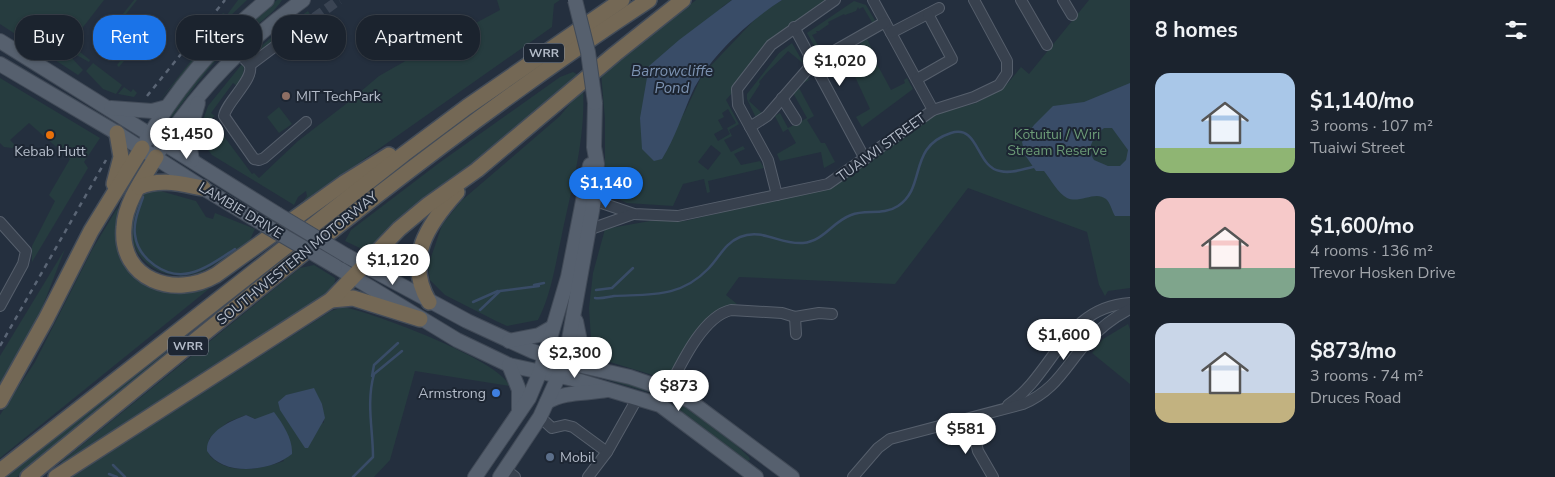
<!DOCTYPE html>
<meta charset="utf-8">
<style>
:root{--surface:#1b232e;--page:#242b36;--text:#f1f3f6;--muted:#a0a4aa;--line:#39404a;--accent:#1a73e8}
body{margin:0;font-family:"Nunito Sans",sans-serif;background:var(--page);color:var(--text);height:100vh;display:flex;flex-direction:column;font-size:19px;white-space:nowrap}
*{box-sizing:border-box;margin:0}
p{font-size:16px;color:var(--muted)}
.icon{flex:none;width:28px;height:28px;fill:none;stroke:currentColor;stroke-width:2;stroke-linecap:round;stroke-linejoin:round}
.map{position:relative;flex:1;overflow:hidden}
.panel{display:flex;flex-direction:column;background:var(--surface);width:425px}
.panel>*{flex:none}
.guide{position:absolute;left:15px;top:15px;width:475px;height:45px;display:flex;gap:10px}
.price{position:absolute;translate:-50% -42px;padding:0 11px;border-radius:18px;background:#fff;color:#222;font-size:16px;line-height:32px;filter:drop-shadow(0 1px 2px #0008)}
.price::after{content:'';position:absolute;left:50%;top:30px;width:15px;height:11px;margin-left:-8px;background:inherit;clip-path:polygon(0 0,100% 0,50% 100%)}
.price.active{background:var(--accent);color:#fff}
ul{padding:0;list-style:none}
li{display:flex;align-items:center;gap:15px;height:125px;padding:0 25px}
li span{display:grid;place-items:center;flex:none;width:140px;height:100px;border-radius:15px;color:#555}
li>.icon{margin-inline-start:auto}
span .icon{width:60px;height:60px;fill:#fffc;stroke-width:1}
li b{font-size:21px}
h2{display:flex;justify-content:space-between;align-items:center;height:60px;padding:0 25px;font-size:21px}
.tag{padding:0 18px;border-radius:20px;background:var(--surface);box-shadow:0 1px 4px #0004,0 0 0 1px var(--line);font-size:18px;line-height:45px}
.tag.active{background:var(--accent);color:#fff}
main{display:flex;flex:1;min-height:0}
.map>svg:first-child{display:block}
.green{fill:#263c3f;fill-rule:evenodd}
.water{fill:#394c67;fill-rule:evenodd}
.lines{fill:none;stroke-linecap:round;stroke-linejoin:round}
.stream{stroke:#394c67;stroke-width:2.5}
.minor-tunnel{stroke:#3a4453;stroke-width:10;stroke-dasharray:10 5;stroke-linecap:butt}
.minor-casing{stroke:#565f6c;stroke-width:12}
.major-casing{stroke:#414a57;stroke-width:16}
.highway-casing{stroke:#434c59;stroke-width:18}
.minor{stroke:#38414e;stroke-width:10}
.major{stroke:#56606e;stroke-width:14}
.highway{stroke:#746855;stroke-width:15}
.rail{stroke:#5a6575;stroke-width:2.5;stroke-dasharray:5 5;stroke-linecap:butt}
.major-bridge-casing{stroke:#414a57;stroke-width:16;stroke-linecap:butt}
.major-bridge{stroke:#56606e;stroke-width:14}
.education-dot{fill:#8d6e63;stroke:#1d2633;stroke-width:2}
.food-dot{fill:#e8710a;stroke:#1d2633;stroke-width:2}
.shop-dot{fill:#3f7fe0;stroke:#1d2633;stroke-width:2}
.service-dot{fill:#5c6f8a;stroke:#1d2633;stroke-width:2}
.labels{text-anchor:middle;stroke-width:4;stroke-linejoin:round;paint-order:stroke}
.shield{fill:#1d2633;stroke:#878f9c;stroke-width:1}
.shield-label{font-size:12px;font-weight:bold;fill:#b4bcc9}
.poi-label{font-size:14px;fill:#b4bcc9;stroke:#1d2633;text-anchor:start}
.park-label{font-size:14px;fill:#6b9a76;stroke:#1d2633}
.street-label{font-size:14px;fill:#b4bcc9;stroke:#1d2633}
.water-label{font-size:15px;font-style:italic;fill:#7c92b1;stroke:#1d2633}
</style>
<main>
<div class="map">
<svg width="1130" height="477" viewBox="0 0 1130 477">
<rect width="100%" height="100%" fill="#242f3e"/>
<g class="green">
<path d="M0 0H104L70 44 90 60 89 62 71 52 68 54 83 70 78 75 0 24Z"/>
<path d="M134 0H137L98 50 96 48Z"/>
<path d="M238 0H247L191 53 223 13 227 15Z"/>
<path d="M277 0H282C270 19 246 31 230 46 208 67 190 93 172 117L169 116 200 71 261 12Z"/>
<path d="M497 0H560L554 4 552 27 302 203 307 196 306 191 298 197 294 205 212 155 202 142 200 129 208 106 242 64 244 67 243 76 237 86 233 83 211 113 215 116 211 119 252 174 254 173 259 178 298 141 346 104 379 76 460 30 456 23 463 18 472 25 500 10Z"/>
<path d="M696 0H732L722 7 683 116 702 75 761 13 782 0H829L790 25 726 100 739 124 729 130 732 136 724 140 731 152 743 146 745 149 734 154 741 165 760 161 764 168 708 181 710 192 707 193 704 179 683 184 673 206 627 203 612 196 605 182V119L601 72ZM728 109 736 123 727 128 730 134 718 141 714 134 723 129 718 120 724 117 722 113ZM711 145 721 153 708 170 698 162Z"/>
<path d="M1089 0H1130V288L1108 291 1105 296 1099 285 1087 232 968 188 895 284 739 277 726 295 737 304 727 307 669 380 600 359 592 353 589 308 593 273 605 229 650 221H685L831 187 931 116 976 103 992 94 1008 83 1021 67 1029 74Z"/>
<path d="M854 1 866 5 876 22 873 24 863 7 859 9 858 7 856 11 845 15 844 14 828 22 829 24 819 31H816L817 33 812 35 819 47 816 49 807 33Z"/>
<path d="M308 11 311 16 257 56 255 52 276 33Z"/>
<path d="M144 32 146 34 119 67 117 65Z"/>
<path d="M214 38 160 100 198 52Z"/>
<path d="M867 39 874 53 872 55 891 90 905 83 904 80 907 78 913 89 862 127 856 117 870 109 845 55 833 61 834 65 827 69 824 63 849 48 853 55 863 50 860 43Z"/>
<path d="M792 43 804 64 788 51C778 63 769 69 759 82L760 84 749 101 763 114 756 118 747 99V94L779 53Z"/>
<path d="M93 63 122 85 116 94 103 89 86 71Z"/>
<path d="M573 72 578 75 577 80 475 165 450 180 366 251 345 241 351 230 439 163 560 77Z"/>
<path d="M806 74 809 80 798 86 814 116 807 120 821 143H825L835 162 824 168 821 152 780 161 777 154 796 143 788 129 783 132 775 116 780 113 788 128 807 118 792 91Z"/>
<path d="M0 78 100 138 84 162 88 168 32 262V246L55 201 49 195 70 159 29 123 10 140 16 146 12 148 4 147 0 143Z"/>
<path d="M124 87 131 92 133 89 137 93 134 97 118 94Z"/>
<path d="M583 88C586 140 571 189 561 239 555 266 551 295 538 320L507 326 496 321 445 295 430 280 428 266 442 225 461 201 560 116Z"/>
<path d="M279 107 292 124 279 133 267 117Z"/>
<path d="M157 190 196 201 206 217 213 219 215 213 255 229C252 234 251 240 248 243 241 250 230 255 222 260 213 265 204 272 194 274 158 282 126 256 131 219 133 209 140 199 144 191Z"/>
<path d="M118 207 117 241 144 282 156 290 173 293H191L210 288 0 458V415L35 362 93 248Z"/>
<path d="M65 249 37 321 0 383V356Z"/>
<path d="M314 265 335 278C336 288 327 294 320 300L64 467 61 462 300 268Z"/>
<path d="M343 307C375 313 499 360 510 386L415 371 390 460 374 477H72L331 311ZM278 402 322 404 324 423ZM246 415 255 419 284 461C261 469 229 476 210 456L209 439 228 422Z"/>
<path d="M1128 324 1130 329V384L1092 353 1103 339Z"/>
<path d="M179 342 180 344 17 477H4Z"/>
<path d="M574 370 657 391 655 394Z"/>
<path d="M674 398 718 428 749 457 750 460 747 461 697 426 674 405Z"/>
</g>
<g class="water">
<path d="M732 0H782C749 21 708 58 692 93 682 115 675 138 662 159L654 161 642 149 640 118 649 66 679 40Z"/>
<path d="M1130 83V216H1115C1112 211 1110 202 1106 199 1095 190 1080 204 1067 198 1058 193 1051 180 1044 171H1036L1025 155 1022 142 1034 125 1053 106 1084 102ZM1104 128H1112L1128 150 1126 160 1120 166H1108L1094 160C1086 147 1093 138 1104 128Z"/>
<path d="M314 388 322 404 325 418 308 448H305L280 410 278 402 286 395Z"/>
<path d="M274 412C283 424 293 439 292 454 270 472 223 477 207 451 206 431 231 421 246 415L255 419Z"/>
</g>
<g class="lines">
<g class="stream">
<path d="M143 197C139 209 133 222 135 235 138 259 166 279 190 273 206 269 221 258 235 249"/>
<path d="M534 285 544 283"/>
<path d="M596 290 612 288 633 268"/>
<path d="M595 298C602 299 607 297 614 296 650 294 680 298 708 269 719 258 725 243 740 237 763 228 780 245 803 243 824 241 832 222 851 215 866 209 883 216 898 206 927 187 907 147 951 133 979 124 976 167 1000 171 1011 174 1023 169 1033 167"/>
<path d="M473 302 498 291"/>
<path d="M480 310 500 291 539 286"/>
<path d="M372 376 374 365 398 343"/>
<path d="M113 465 125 477"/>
<path d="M109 474 117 477"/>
<path d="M353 477 373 457C373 429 366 403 374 374L402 351"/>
</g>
<path class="minor-tunnel" d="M290 35 339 0"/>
<g class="minor-casing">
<g id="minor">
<path d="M873 0 933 110"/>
<path d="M1021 0 1047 45"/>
<path d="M1063 0 1072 15"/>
<path d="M794 27 865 159"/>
<path d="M891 33 939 8"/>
<path d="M238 53C241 56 246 60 249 64 257 77 226 102 224 116L254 159 259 160 264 158 306 122"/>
<path d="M250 65 290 35"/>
<path d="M917 79 952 59 928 14"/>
<path d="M782 98 796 120"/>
<path d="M750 127 767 116 813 63 885 22"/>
<path d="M777 195 768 160 738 105 737 89 771 45 835 0"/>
<path d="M587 198 634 214 678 216 828 184 933 110 974 97 999 85 1007 73V61L974 0"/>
<path d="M0 222 26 251 23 264 0 306"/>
<path d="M588 230 633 214"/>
<path d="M795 317 796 334"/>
<path d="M660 405C675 378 699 317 731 310L782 313 795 317 819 313 832 314"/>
<path d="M1008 405C1054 374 1064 307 1130 303"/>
<path d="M540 417 552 428 565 425 573 427 607 452"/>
<path d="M970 419 978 451 993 477"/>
<path d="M505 469 515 477"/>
<path d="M588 477 607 452 638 397"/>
<path d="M853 477 878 448 890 439 1023 404C1056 390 1065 367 1087 342 1099 329 1114 317 1130 309"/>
</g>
</g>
<g class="major-casing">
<g id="major">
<path d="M0 41 277 214"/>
<path d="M0 64 117 133 203 188 263 224"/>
<path d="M111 108 152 111 167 107"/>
<path d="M146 141C177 87 219 39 267 0"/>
<path d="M160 150C197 90 246 41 303 0"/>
<path d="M192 160 188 137 198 103"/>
<path d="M347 256 467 321 532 351 565 362 630 377 668 390 690 401 792 477"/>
<path d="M335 266 457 340 509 365 573 379 660 405 756 477"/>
<path d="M576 321 582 351 591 367"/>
<path d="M509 341 539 335 553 327"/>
<path d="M509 365 519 390V412"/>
<path d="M547 402C565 391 587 394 607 390"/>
<path d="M475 477 529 398 540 372 568 277 590 165"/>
<path d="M500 477 540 417 565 362 594 200 597 164 594 147 595 103"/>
</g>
</g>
<g class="highway-casing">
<g id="highway">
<path d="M156 157C144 177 125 203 124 227 119 280 175 299 216 275L344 183 389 155"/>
<path d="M114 184 121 157 117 133"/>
<path d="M139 187C161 178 181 184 203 188"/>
<path d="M331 300 353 298 420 319"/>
<path d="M429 302C404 259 428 224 457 192"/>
<path d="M0 401 46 319 91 231 142 148"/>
<path d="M0 471 404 154 467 107 622 0"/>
<path d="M28 477C231 312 430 143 649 0"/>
<path d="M56 477 331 300 399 229 429 204 477 170 615 54 683 0"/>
</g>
</g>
<use href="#minor" class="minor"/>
<use href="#major" class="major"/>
<use href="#highway" class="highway"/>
<g class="rail">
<path d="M147 96 225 0"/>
<path d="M0 346 106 160"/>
</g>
<g class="major-bridge-casing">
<g id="major-bridge">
<path d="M575 0 588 52 595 103"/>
<path d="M277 214 347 256"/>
<path d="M263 224 335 266"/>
</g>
</g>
<use href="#major-bridge" class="major-bridge"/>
</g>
<circle class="education-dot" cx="286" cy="96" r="5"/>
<circle class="food-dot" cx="50" cy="135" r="5"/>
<circle class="shop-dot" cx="496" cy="393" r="5"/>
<circle class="service-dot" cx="550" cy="457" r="5"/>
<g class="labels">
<g class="shield">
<rect x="524" y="43.5" width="40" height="19" rx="4"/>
<rect x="168" y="336.5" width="40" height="19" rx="4"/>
</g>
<g class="shield-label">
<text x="544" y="57">WRR</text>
<text x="188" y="350">WRR</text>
</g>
<g class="poi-label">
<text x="296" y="101">MIT TechPark</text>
<text x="50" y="156" text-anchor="middle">Kebab Hutt</text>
<text x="486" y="398" text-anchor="end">Armstrong</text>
<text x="560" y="462">Mobil</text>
</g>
<g class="park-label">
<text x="1057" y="139">Kōtuitui / Wiri<tspan x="1057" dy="16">Stream Reserve</tspan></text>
</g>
<g class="street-label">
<text transform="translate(881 147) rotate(-36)" y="5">TUAIWI STREET</text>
<text transform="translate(241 210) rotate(31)" y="5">LAMBIE DRIVE</text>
<text transform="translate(297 258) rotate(-39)" y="5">SOUTHWESTERN MOTORWAY</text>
</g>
<g class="water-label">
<text x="672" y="76">Barrowcliffe<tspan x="672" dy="17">Pond</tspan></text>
</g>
</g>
</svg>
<b class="price" style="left:840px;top:87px">$1,020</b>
<b class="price" style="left:187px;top:160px">$1,450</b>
<b class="price active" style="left:606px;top:209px">$1,140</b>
<b class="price" style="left:393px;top:286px">$1,120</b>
<b class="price" style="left:1064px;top:361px">$1,600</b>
<b class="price" style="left:575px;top:379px">$2,300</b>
<b class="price" style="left:679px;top:412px">$873</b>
<b class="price" style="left:966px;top:455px">$581</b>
<div class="guide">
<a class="tag">Buy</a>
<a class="tag active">Rent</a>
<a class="tag">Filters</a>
<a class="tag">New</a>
<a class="tag">Apartment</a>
</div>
</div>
<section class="panel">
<h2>8 homes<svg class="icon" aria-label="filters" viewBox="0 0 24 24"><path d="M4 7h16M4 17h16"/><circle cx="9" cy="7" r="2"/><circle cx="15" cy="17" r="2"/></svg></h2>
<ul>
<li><span style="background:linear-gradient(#a9c7e8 75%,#8fb573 0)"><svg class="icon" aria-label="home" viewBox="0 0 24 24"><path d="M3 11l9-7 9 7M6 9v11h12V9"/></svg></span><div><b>$1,140/mo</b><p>3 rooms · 107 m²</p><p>Tuaiwi Street</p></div></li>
<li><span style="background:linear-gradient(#f6c9c9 70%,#7fa58c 0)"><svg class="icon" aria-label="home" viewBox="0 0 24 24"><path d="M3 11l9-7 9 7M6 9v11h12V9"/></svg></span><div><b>$1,600/mo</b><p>4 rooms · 136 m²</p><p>Trevor Hosken Drive</p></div></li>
<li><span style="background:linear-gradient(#c9d6e8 70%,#c2b280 0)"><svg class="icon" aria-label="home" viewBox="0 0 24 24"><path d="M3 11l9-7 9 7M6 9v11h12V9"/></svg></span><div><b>$873/mo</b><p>3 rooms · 74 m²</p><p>Druces Road</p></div></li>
</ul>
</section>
</main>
